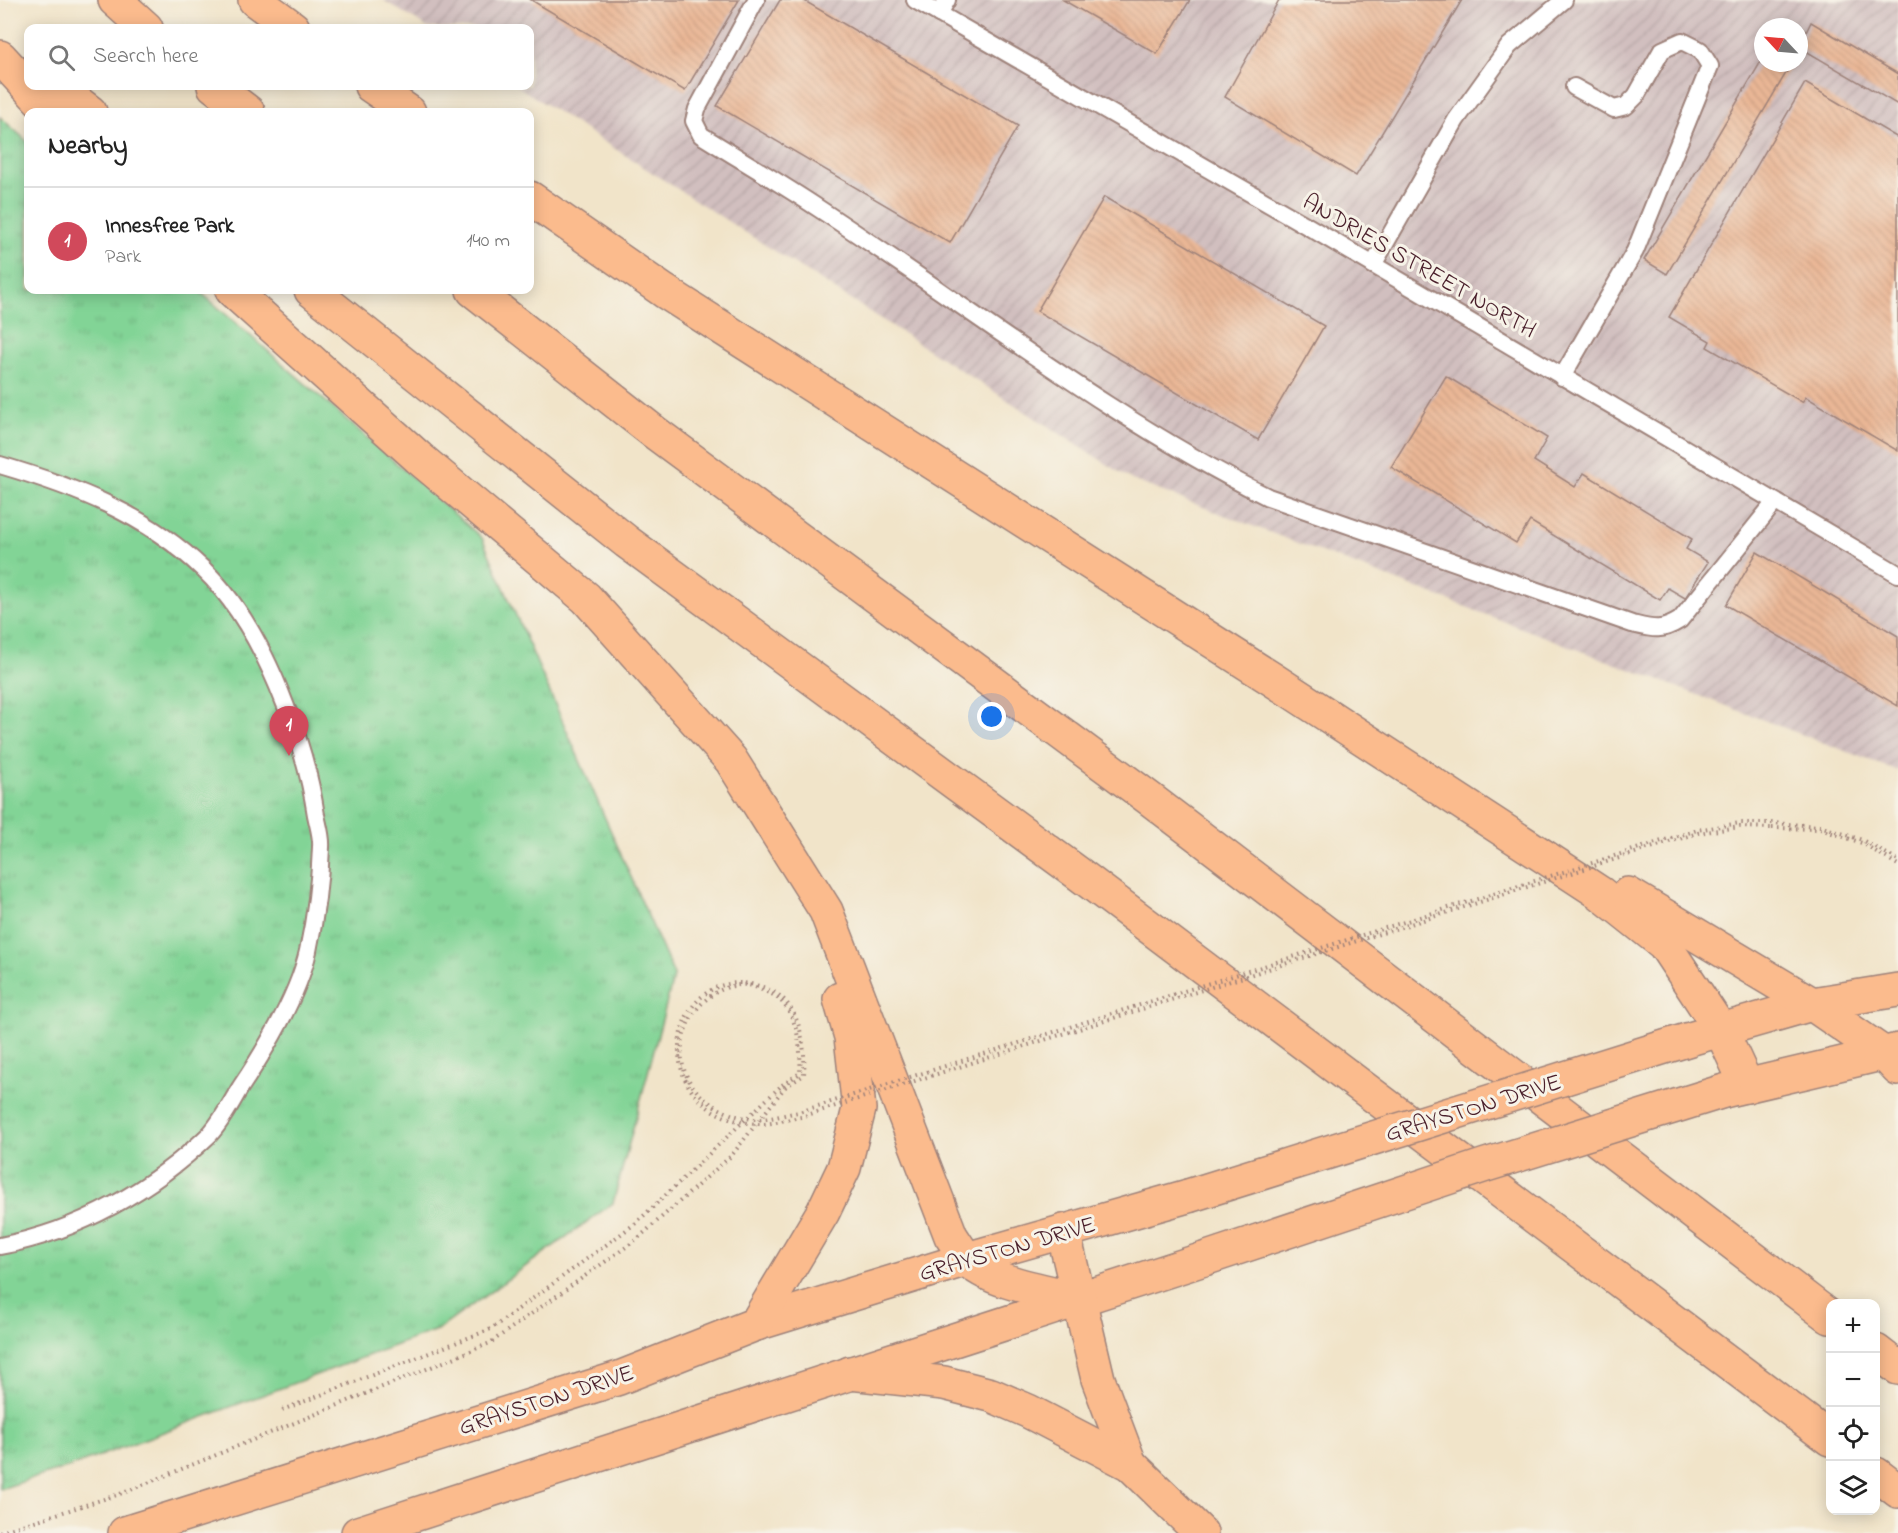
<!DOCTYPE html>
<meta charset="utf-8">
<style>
:root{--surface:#fff;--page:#f6f6f6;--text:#222;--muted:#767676;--line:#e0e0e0;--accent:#d1495b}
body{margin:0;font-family:"Indie Flower",sans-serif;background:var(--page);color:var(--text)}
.controls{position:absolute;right:18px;bottom:18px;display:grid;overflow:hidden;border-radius:12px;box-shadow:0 3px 15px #0003}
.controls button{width:54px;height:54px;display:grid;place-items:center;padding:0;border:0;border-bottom:2px solid var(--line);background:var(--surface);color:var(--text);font:30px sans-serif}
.compass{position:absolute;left:1754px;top:18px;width:54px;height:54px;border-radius:50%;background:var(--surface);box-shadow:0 3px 15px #0003;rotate:296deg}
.you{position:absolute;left:992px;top:717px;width:21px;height:21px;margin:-15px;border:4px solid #fff;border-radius:50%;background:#1a73e8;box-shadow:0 0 0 9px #1a73e833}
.badge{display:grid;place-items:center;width:39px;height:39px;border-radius:50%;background:var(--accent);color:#fff;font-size:20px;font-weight:700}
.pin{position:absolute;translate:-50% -50px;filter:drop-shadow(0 2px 3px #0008)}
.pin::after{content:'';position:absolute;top:32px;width:21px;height:18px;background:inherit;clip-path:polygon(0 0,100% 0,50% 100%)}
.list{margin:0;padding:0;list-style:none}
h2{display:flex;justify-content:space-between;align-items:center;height:78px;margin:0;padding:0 24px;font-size:26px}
h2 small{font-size:20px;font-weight:400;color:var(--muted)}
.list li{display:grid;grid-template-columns:39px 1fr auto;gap:18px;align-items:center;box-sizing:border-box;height:108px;padding:0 24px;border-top:2px solid var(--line)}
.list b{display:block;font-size:22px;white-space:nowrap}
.list p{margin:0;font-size:20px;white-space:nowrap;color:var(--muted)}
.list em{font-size:20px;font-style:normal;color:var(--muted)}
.icon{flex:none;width:33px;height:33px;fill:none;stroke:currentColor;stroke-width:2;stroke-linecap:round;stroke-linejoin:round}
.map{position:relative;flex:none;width:1898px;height:1533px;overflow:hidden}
.search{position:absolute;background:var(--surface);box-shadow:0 3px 15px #0003;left:24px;top:24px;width:510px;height:66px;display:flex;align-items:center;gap:15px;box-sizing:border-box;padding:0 21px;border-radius:12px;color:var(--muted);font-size:22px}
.panel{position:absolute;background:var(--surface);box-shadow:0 3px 15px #0003;left:24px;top:108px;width:510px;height:186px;border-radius:12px}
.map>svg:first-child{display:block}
</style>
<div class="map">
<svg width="1898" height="1533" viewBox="0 0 1898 1533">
<defs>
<pattern id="industrial-furrows" width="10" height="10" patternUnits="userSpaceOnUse" patternTransform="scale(1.5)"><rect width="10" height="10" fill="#d1bfbf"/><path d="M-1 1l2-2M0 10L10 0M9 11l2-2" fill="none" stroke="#b5a4a4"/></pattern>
<pattern id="park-tufts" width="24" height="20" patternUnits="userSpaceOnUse" patternTransform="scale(1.5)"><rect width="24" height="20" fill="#82d496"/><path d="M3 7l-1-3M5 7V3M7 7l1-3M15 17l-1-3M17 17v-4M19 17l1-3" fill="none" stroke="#72b681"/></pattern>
<pattern id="building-back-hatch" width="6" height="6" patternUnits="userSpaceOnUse" patternTransform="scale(1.5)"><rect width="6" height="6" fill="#eab796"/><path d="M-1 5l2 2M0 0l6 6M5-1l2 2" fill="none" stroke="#ca9d81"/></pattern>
</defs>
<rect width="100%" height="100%" fill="#f7f3e8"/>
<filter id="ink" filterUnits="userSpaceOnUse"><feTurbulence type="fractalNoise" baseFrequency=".0167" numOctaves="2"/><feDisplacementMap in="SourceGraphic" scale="12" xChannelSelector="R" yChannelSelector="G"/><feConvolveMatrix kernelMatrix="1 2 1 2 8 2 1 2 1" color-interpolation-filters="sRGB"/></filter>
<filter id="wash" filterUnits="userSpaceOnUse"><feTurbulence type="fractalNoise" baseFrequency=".008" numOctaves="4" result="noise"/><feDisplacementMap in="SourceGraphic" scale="24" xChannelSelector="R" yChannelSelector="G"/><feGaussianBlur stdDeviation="1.35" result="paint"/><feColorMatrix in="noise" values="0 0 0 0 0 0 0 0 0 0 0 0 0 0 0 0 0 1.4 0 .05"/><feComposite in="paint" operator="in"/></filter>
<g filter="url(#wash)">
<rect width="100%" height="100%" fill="#f1e4c9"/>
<path fill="url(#industrial-furrows)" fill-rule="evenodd" d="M 383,0 L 1898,0 L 1898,771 L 1132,480 L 517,86 L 530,86 L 530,28 L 428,28 ZM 1763,27 L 1799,27 L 1799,63 L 1763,63 Z"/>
<polygon fill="url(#park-tufts)" stroke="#667a60" stroke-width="1.5" points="0,117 28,142 28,290 198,290 482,538 674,975 613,1203 439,1329 75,1465 0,1489"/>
<g id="blocks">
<g fill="url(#building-back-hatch)">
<polygon points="531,0 739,0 685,91"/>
<polygon points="780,0 803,0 1018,126 950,243 717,106"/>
<polygon points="1063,0 1190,0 1157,54"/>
<polygon points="1279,0 1462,0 1356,176 1225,97"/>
<polygon points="1811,22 1898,74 1898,105 1799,47"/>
<polygon points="1763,58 1763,63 1792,63 1667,274 1644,260"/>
<polygon points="1805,83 1898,138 1898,451 1806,397 1802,402 1707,347 1710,341 1669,317"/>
<polygon points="1104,197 1324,326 1258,440 1037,311"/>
<polygon points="1446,376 1547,438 1534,461 1575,487 1584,473 1692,539 1686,549 1708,562 1685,598 1668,588 1660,600 1530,521 1516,543 1391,467"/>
<polygon points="1757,552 1898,636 1898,706 1726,605"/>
</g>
</g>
</g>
<g filter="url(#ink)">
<use href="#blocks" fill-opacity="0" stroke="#9e827a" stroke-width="1.5"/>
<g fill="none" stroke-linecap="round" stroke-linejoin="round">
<defs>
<g id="lane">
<path d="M 756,0 L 697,109 L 694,121 L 701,135 C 741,160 782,184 821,210 C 969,307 1109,418 1268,497 L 1632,624 C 1653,629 1661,632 1680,620 L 1775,502"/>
<polyline points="915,0 1309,227 1898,574"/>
<polyline points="939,14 947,0"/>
<polyline points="1373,265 1456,120 1509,46 1564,0"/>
<polyline points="1562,377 1635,251 1710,66 1700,50 1682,41 1662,50 1636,96 1626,106 1614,109 1574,87"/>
<path d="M 0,465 C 75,487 146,514 203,569 C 240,604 267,657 285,704 C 300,741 310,776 316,815 C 318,825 322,837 321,847 C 320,880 315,918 308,951 C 298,996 266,1049 240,1088 C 231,1103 222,1121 210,1134 C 152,1190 79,1231 0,1246"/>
</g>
<g id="primary">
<polyline points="1693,1038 1812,1004 1898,990"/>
<polyline points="1724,1091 1898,1050"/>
<polyline points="125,1533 619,1378 756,1324 967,1259 1188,1196"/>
<polyline points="358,1533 1204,1259"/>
</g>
<g id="highway">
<polyline points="115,0 146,28"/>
<polyline points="255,0 293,28"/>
<polyline points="0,57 51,112"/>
<polyline points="56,86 90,112"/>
<polyline points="214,86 248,112"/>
<polyline points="371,86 409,112"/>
<polyline points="530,198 664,291 1272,679 1600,893 1664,944 1721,1030 1747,1086"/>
<path d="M 232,290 L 419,458 L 586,598 L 731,760 L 826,911 L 951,1236 C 956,1243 961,1252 967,1259 C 989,1283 1048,1291 1080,1299"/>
<polyline points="311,290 627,542 1079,874 1830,1439"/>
<polyline points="473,290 654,432 1150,799 1830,1317"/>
<polyline points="1628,894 1812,1004 1883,1053 1898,1069"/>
<polyline points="1063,1231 1098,1379 1130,1464"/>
<polyline points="756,1324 823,1212 844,1168 859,1109 851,1037 840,999"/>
<polyline points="1876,1351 1898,1368"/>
<polyline points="850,1373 944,1383 991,1395 1028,1411 1130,1464 1201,1533"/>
<polyline points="1876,1474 1898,1491"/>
</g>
</defs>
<use href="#lane" stroke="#9e827a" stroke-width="20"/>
<use href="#primary" stroke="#9e827a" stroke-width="36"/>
<use href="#highway" stroke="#9e827a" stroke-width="36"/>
<g stroke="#9e827a" stroke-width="4" stroke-dasharray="1.5 4.5" stroke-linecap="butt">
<polyline points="1771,823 1820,826 1862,840 1898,860"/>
<polyline points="1772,828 1820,829 1862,843 1898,865"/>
<polyline points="282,1410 491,1329 636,1223 782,1085"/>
<polyline points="0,1532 123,1493 490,1343 636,1240 732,1155 785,1087"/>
</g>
<use href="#lane" stroke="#fff" stroke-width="16"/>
<use href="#primary" stroke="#fbbb8d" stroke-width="33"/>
<use href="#highway" stroke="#fbbb8d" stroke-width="33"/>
<defs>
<g id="primary-bridge">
<polyline points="1188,1196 1690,1039"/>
<polyline points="1204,1259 1486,1165 1724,1091"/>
</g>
</defs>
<use href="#primary-bridge" stroke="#9e827a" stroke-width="36" stroke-linecap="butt"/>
<g stroke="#9e827a" stroke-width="4" stroke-dasharray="1.5 4.5" stroke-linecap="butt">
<path d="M 782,1085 L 800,1073 C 802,1048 797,1005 769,993 C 763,991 755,986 748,985 C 709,982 677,1022 682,1060 C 686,1094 726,1120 759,1119 C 772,1119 786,1114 799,1112 L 1697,830 L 1740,823 L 1771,823"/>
<path d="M 785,1087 L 804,1075 C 806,1045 800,1002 768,989 C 670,950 635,1113 756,1124 C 770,1125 787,1119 801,1117 L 1698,833 L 1740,827 L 1772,828"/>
</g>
<use href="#primary-bridge" stroke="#fbbb8d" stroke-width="33"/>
</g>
</g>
<g text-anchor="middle" stroke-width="6" stroke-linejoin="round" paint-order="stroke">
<g font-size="24" fill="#4a1f2b" stroke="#f7f3e8">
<text transform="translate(1420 265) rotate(30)" y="8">ANDRIES STREET NORTH</text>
<text transform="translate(1473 1107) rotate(-17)" y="8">GRAYSTON DRIVE</text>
<text transform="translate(1007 1248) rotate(-16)" y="8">GRAYSTON DRIVE</text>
<text transform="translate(546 1399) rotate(-18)" y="8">GRAYSTON DRIVE</text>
</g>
</g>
</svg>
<div class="controls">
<button>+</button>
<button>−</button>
<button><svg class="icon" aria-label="locate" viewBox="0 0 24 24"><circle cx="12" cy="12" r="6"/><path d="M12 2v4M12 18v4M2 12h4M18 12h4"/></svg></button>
<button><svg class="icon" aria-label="layers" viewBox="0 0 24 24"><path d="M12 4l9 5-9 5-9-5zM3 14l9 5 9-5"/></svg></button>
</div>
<svg class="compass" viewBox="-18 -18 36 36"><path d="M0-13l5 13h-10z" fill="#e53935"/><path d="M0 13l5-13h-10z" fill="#767676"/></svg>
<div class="you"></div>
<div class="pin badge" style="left:289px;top:756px">1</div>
<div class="search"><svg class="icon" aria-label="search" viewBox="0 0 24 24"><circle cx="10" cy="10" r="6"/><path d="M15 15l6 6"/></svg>Search here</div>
<section class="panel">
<h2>Nearby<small></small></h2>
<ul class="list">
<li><span class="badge">1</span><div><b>Innesfree Park</b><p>Park</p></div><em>140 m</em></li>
</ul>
</section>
</div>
